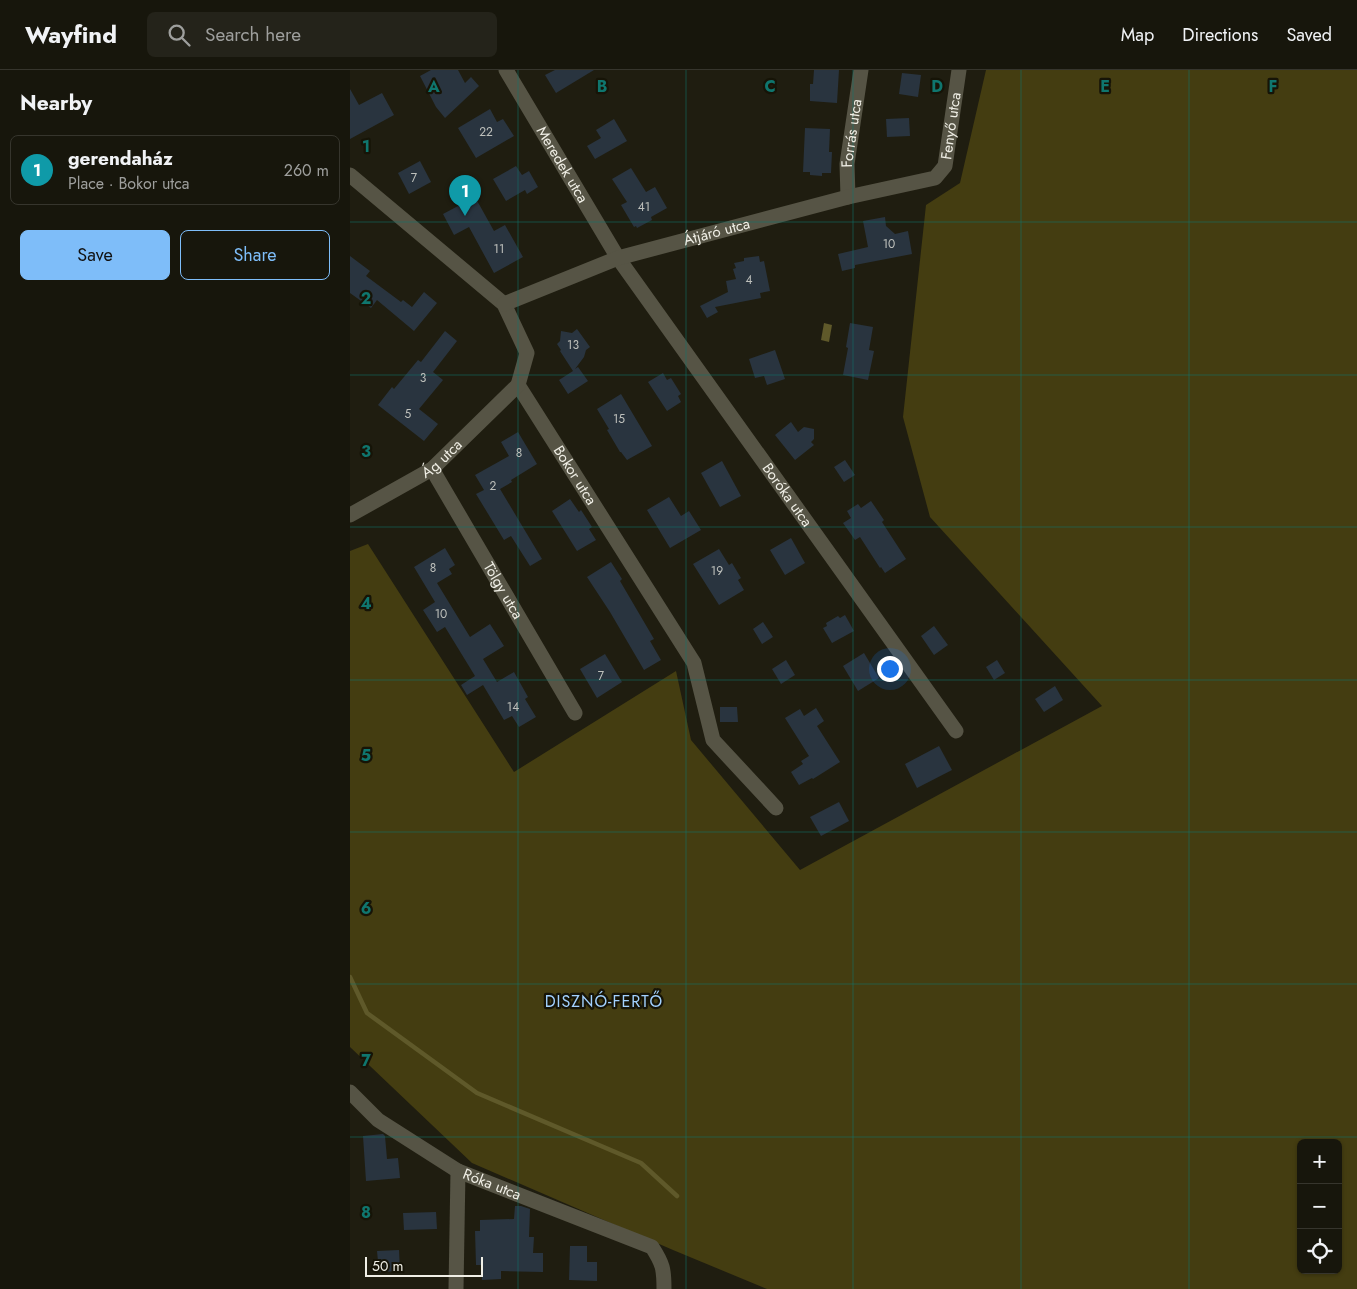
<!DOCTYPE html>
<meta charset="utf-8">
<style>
:root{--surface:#17160c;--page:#24231a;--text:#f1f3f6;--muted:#9e9f9d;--line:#36352d;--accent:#7ebdf9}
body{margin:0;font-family:Jost,sans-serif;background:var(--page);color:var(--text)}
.controls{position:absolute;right:15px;bottom:15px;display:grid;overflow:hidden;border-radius:8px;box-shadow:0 1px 4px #0004}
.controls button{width:45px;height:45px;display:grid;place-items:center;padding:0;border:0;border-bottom:1px solid var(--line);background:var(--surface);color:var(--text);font:25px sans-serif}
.scale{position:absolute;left:15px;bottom:12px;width:118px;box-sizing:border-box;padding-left:5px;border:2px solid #f0efe6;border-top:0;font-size:14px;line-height:18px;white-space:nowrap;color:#f0efe6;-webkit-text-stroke:4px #161407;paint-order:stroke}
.you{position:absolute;left:539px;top:598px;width:18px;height:18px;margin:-12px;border:4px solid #fff;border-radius:50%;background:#1a73e8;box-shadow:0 0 0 8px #1a73e833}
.badge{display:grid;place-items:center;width:32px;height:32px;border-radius:50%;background:var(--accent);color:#fff;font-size:16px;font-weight:700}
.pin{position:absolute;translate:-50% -41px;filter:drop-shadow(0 1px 2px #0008)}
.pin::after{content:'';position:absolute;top:26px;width:18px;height:15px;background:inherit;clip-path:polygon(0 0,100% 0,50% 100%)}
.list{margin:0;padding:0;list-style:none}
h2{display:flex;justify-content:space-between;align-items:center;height:65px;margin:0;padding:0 20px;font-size:21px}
h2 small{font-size:16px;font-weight:400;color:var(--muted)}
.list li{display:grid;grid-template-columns:32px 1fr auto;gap:15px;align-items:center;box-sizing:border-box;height:70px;margin:0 10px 10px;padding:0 10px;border:1px solid var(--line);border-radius:8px}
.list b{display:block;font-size:19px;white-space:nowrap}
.list p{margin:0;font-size:16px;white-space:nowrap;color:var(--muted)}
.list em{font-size:16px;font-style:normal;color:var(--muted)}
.actions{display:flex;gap:10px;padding:15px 20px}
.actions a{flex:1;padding:11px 0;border:1px solid var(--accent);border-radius:8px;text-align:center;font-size:18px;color:var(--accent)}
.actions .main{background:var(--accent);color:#111}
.icon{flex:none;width:28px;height:28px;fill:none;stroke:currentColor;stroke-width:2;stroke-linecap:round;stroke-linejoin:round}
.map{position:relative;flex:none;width:1007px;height:1219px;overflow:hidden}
header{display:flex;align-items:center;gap:30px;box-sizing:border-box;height:70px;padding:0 25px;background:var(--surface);border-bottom:1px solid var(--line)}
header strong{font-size:24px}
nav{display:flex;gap:28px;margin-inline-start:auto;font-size:18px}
.search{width:350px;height:45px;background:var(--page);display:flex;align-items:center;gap:12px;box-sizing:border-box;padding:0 18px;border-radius:8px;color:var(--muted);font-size:19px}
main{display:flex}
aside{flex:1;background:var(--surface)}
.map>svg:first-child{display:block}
</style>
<header>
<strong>Wayfind</strong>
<div class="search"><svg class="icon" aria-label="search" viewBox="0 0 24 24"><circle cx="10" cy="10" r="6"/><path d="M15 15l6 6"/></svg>Search here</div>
<nav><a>Map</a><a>Directions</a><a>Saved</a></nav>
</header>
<main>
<aside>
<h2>Nearby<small></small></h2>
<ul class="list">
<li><span class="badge" style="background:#0f9aa8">1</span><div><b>gerendaház</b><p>Place · Bokor utca</p></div><em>260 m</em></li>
</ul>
<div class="actions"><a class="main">Save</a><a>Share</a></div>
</aside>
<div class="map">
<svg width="1007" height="1219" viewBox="0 0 1007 1219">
<rect width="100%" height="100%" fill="#1f1d10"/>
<path fill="#443d11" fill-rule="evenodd" d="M 636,0 L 1007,0 L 1007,1219 L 417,1219 L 323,1180 L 122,1093 L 0,977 L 0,481 L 18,474 L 164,702 L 326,601 L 341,670 L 450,800 L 752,636 L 580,447 L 553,347 L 576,135 L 610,113 ZM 951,1073 L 988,1073 L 988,1200 L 951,1200 Z"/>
<polygon fill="#5f592a" points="474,253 482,255 479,272 471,270"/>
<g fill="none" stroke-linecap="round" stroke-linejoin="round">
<polyline stroke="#5f592a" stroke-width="4.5" points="0,907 17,943 127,1023 291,1093 327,1126"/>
</g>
<g fill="#29343f">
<polygon points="81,0 108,0 115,13 121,7 129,16 95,48 86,37 70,6"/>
<polygon points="205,0 244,0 206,23 195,5"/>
<polygon points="464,0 489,0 487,33 460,31 460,14 463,14"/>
<polygon points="552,3 571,5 568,27 549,24"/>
<polygon points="0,19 9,35 32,23 44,45 0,69"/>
<polygon points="140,39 147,52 153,49 164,66 126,88 108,58"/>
<polygon points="559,48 560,66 537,67 536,49"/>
<polygon points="264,49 277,71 245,89 237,76 251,68 246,60"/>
<polygon points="455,58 480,59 479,82 482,82 481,103 472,103 472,106 460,105 460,102 453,102"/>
<polygon points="70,91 81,112 59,124 48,103"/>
<polygon points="166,96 172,105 179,101 188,117 177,124 175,120 156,131 143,109"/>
<polygon points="281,98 296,122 305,117 317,138 301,147 302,150 287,158 286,156 284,157 271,135 277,132 262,109"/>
<polygon points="125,127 144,161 155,155 173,187 144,203 119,157 104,165 93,144"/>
<polygon points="535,147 536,156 545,164 558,161 562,184 505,195 505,198 492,201 488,184 518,177 513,151"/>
<polygon points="0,186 20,201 16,206 51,232 53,230 62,237 74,222 87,233 64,261 27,230 21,238 0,223"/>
<polygon points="409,186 410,192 414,191 420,221 410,223 411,228 365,237 368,242 357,248 350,236 378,222 376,211 386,209 383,199 386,198 384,193 394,191 394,188"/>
<polygon points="500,253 523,257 519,280 524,281 518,310 493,305 498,278 496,277"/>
<polygon points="227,259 240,277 236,280 234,287 225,299 228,297 238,311 218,324 209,310 223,301 210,281 211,280 207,274 210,271 211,261 222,263"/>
<polygon points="95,261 107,271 83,302 93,310 69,339 88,354 74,371 28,335 42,317 44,319 68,290 71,292"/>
<polygon points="425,280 435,309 417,315 414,306 405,308 399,289"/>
<polygon points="313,303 317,310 321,308 331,324 328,326 331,332 317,341 298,312"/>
<polygon points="271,324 302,376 277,390 271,382 270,382 257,360 259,359 247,339"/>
<polygon points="441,352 448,362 454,357 464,359 464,369 461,372 464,375 445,390 425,365"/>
<polygon points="168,362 187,394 161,410 162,412 150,419 192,489 180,496 161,466 154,470 126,424 134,420 125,405 159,386 151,372"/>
<polygon points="495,390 505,405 494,412 484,397"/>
<polygon points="372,391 391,426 370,437 351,403"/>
<polygon points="319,427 331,446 339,441 351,460 320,478 297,440"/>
<polygon points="220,429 229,442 231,440 242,457 239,459 246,470 227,481 202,441"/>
<polygon points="521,431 534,450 532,452 556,489 535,503 531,497 530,498 510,467 505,470 493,453 501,448 497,441 508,434 511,438"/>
<polygon points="441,468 455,493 435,505 420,480"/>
<polygon points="95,478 105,495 99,499 102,504 87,513 120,567 140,554 154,576 133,589 147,612 164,602 178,627 175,629 186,647 169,657 162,646 154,650 133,615 117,625 111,615 125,606 95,557 87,562 73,540 85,532 64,497"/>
<polygon points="369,479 379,495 382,493 391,508 388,510 394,520 369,535 343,494"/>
<polygon points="261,492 272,509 270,511 304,569 300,571 311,590 294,600 260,542 237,507"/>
<polygon points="495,545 504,561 482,573 473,558 477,556 476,553 488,546 490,548"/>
<polygon points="413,552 423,567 412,574 403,559"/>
<polygon points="584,556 598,575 584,585 571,566"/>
<polygon points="514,583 529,608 508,621 493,596"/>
<polygon points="255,584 272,612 247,628 230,599"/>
<polygon points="436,590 445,605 431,614 422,599"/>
<polygon points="647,590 655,603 644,610 636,597"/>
<polygon points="705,616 713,630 694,642 685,629"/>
<polygon points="370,637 387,637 388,652 370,652"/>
<polygon points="466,638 474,651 467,656 490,692 463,709 462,708 449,715 441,702 453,694 451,691 459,686 435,648 450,639 454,646"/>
<polygon points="589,676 602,700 567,718 555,694"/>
<polygon points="489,732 499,751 471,766 460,747"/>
<polygon points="33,1064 35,1066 37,1089 48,1088 50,1108 16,1111 13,1066"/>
<polygon points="165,1136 171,1136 180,1139 179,1167 184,1167 183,1183 193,1183 193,1202 151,1201 151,1209 132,1210 132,1195 126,1195 125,1161 130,1161 130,1150 164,1149"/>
<polygon points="86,1142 87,1159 54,1160 53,1143"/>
<polygon points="220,1176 237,1176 237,1192 247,1192 247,1211 219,1210"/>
<polygon points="49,1180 50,1201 29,1202 27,1181"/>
</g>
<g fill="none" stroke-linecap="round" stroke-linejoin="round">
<g stroke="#565445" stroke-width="15">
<path id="s1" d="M 156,0 L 268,188 L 606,661"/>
<path id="s2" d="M 0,105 L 154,234 L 177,283 L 168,315 L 344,593 L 363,670 L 426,738"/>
<path id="s3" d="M 498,127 L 497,94 L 511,0"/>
<path id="s4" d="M 154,234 L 268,188 L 498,127 L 585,108 L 595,96 L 609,0"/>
<path id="s5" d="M 82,399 L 225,643"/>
<path id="s6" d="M 0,445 L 82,399 L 168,315"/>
<path id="s7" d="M 0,1022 L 28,1050 L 108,1101 L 302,1177 C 313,1194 314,1199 314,1219"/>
<polyline points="106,1219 108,1101"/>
</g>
</g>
<path fill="none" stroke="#0f766e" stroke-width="1" stroke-opacity="0.55" d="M 168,0 L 168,1219M 336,0 L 336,1219M 503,0 L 503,1219M 671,0 L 671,1219M 839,0 L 839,1219M 0,152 L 1007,152M 0,305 L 1007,305M 0,457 L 1007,457M 0,610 L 1007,610M 0,762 L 1007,762M 0,914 L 1007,914M 0,1067 L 1007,1067"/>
<g text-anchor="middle" stroke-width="4.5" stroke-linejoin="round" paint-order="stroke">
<g font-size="12" fill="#bec0bc">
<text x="136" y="66">22</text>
<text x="64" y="112">7</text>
<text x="294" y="141">41</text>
<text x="539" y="178">10</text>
<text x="149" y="183">11</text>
<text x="399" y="214">4</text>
<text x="223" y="279">13</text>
<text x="73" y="312">3</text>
<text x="58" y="348">5</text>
<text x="269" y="353">15</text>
<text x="169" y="387">8</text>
<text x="143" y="420">2</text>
<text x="83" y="502">8</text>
<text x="367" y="505">19</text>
<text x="91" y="548">10</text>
<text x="251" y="610">7</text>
<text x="163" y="641">14</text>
</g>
<g font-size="15" fill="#f0efe6" stroke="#161407">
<text dy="5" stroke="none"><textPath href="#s4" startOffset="506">Fenyő utca</textPath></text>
<text dy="5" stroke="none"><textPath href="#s3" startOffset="64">Forrás utca</textPath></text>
<text dy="5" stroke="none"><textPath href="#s1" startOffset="110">Meredek utca</textPath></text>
<text dy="5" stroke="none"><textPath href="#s4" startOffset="225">Átjáró utca</textPath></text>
<text dy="5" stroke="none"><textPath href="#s6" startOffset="108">Ág utca</textPath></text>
<text dy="5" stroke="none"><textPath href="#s2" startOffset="395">Bokor utca</textPath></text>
<text dy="5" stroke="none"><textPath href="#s1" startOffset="510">Boróka utca</textPath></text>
<text dy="5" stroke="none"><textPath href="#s5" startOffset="141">Tölgy utca</textPath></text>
<text dy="5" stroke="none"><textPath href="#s7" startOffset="171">Róka utca</textPath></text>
</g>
<g font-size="16" letter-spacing="1" fill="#a3d2ff" stroke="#161407">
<text x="254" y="937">DISZNÓ-FERTŐ</text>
</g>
</g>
<g font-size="16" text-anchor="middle" font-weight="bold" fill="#0f766e" stroke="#161407" stroke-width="4.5" stroke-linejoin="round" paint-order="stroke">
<text x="84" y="22">A</text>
<text x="252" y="22">B</text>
<text x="420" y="22">C</text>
<text x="587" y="22">D</text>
<text x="755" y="22">E</text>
<text x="923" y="22">F</text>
<text x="16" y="82">1</text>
<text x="16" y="234">2</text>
<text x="16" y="387">3</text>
<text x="16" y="539">4</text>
<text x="16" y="691">5</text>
<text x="16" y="844">6</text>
<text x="16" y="996">7</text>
<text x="16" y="1148">8</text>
</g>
</svg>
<div class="controls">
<button>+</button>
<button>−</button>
<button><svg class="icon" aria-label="locate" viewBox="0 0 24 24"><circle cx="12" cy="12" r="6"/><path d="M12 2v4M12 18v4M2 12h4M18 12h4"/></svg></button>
</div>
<div class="scale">50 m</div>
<div class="you"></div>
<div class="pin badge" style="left:115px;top:146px;background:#0f9aa8">1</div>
</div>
</main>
